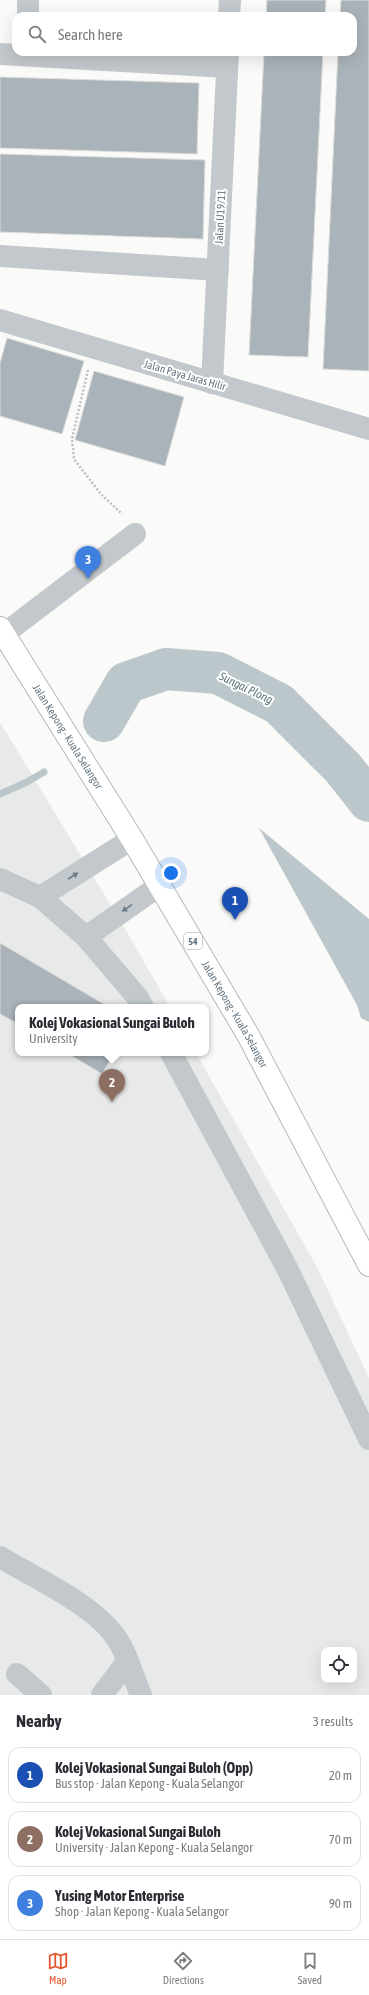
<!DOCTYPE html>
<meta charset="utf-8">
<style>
:root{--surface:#fff;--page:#f2f2f3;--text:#2b2b33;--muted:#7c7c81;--line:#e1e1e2;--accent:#e4572e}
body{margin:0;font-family:"Asap Condensed",sans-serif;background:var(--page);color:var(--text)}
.controls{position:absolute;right:12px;bottom:12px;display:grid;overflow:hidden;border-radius:8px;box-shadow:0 4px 16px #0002}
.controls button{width:36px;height:36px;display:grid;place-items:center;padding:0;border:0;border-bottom:1px solid var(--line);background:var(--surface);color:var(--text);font:20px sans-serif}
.you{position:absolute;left:171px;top:873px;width:14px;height:14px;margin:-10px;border:3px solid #fff;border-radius:50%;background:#1a73e8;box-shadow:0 0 0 6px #1a73e833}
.badge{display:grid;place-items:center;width:26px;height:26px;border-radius:50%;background:var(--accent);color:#fff;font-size:13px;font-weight:700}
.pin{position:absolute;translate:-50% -33px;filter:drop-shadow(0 1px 2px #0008)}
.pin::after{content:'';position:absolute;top:21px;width:14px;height:12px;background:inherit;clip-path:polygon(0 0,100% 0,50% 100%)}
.popup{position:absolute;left:15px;top:1004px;width:194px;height:52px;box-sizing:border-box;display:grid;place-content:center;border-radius:8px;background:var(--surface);filter:drop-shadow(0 1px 3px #0005);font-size:13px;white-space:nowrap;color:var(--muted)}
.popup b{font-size:15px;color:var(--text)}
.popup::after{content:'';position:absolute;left:50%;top:100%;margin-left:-8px;border:8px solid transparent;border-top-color:var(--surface)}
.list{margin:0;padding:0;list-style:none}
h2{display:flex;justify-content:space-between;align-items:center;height:52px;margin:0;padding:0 16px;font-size:17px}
h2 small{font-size:13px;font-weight:400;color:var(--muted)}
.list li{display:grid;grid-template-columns:26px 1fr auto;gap:12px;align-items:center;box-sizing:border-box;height:56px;margin:0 8px 8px;padding:0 8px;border:1px solid var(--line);border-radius:12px}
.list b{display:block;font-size:15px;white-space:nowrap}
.list p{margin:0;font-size:13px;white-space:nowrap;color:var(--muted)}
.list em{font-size:13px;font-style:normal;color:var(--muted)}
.icon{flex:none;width:22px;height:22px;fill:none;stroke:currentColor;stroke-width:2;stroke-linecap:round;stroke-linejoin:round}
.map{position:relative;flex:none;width:369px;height:1695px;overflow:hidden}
.search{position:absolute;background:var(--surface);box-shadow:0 4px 16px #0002;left:12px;right:12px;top:12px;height:44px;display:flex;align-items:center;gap:10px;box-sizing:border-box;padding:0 14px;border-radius:12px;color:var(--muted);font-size:15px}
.sheet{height:244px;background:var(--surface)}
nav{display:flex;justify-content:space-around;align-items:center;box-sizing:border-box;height:56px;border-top:1px solid var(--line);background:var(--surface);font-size:11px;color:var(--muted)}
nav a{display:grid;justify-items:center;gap:2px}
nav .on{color:var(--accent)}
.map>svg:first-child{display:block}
</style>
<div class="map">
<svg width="369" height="1695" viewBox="0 0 369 1695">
<rect width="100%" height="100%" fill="#fafaf8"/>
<path fill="#e8e9e9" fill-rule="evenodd" d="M 0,722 L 128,934 L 170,1007 L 18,1007 L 18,1053 L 196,1053 L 318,1269 L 369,1378 L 369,1695 L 0,1695 ZM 324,1650 L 354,1650 L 354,1680 L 324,1680 Z"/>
<polygon fill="#bbc7cb" points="259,828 369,919 369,1022 361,1018 357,1005"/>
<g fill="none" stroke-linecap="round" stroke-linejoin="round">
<polyline stroke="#bbc7cb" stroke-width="7" points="0,794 27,782 44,772"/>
<polyline stroke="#bbc7cb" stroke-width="42" points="104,721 126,683 166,669 218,673 279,704 343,768 369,801"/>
</g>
<g fill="#aab3b9" stroke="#dcdcda">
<polygon points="267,0 326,0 325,16 266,16"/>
<polygon points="341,0 369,0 369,371 323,369 338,52 353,52 353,16 340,16"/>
<polygon points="264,52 323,52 308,357 249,355"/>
<polygon points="0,77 199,83 197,154 0,148"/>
<polygon points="0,154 205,160 203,239 0,232"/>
<polygon points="7,338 84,361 62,434 0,416 0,363"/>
<polygon points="94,371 184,397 165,466 75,440"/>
<polygon points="0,943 109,1007 18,1007 18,1024 0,1014"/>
<polygon points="67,1053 114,1053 102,1074"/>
</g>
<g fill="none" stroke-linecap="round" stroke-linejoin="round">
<defs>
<g id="highway">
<path id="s1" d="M 0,628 L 132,839 L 248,1035 L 369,1265"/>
</g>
</defs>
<use href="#highway" stroke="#b4b9bd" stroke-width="24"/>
<polyline stroke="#bbbfc2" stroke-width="2.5" stroke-dasharray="2 2" stroke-linecap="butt" points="88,370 72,439 74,459 100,493 122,514"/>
<g stroke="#c3c8cc" stroke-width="22">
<polyline points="28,16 28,0"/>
<polyline points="229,16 230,0"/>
<polyline points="0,54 227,67"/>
<polyline points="0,256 218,270"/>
<polyline points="0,320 369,429"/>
<polyline points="212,383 228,52"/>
<polyline points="4,634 135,534"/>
<polyline points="0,879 40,897 86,937 138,998 143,1007"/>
<polyline points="40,897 132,839"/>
<polyline points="86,937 159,886"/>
<polyline points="171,1053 288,1270 369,1439"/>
<path d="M 0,1557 C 35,1578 95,1605 117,1639 C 128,1655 133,1677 141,1695"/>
<polyline points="17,1674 41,1695"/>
<polyline points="102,1695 127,1662"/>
</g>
<use href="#highway" stroke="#fff" stroke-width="22"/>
</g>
<defs><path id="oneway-solid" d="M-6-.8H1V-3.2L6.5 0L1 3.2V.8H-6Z"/></defs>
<g fill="#6a7a87">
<use href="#oneway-solid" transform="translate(73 876) rotate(-32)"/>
<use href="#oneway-solid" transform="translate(127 908) rotate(145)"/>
</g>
<g text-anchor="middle" stroke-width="4" stroke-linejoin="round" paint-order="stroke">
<rect fill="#fff" stroke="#939fa8" stroke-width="1" x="184" y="933" width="18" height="16" rx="3"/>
<g font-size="10" font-weight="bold" fill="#657683">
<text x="193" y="945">54</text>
</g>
<g font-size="11" fill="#657683" stroke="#fff">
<text transform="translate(220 217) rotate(-87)" y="4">Jalan U19/11</text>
<text transform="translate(185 375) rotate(16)" y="4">Jalan Paya Jaras Hilir</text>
<text dy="4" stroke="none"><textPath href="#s1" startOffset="128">Jalan Kepong - Kuala Selangor</textPath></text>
<text dy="4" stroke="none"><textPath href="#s1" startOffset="452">Jalan Kepong - Kuala Selangor</textPath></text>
</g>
<g font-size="12" font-style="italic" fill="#60757c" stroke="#fff">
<text transform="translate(246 688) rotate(26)" y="4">Sungai Plong</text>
</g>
</g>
</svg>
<div class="controls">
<button><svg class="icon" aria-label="locate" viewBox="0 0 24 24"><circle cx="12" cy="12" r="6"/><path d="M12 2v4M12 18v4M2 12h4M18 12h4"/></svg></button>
</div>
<div class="you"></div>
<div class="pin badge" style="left:235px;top:920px;background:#1a4fb4">1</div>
<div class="pin badge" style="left:112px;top:1102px;background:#8d6e63">2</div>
<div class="popup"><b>Kolej Vokasional Sungai Buloh</b>University</div>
<div class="pin badge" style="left:88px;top:579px;background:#3f7fe0">3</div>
<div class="search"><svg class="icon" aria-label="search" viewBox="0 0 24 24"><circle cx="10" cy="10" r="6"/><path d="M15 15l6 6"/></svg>Search here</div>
</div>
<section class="sheet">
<h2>Nearby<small>3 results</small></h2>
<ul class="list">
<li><span class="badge" style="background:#1a4fb4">1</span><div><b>Kolej Vokasional Sungai Buloh (Opp)</b><p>Bus stop · Jalan Kepong - Kuala Selangor</p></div><em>20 m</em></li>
<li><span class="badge" style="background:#8d6e63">2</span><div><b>Kolej Vokasional Sungai Buloh</b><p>University · Jalan Kepong - Kuala Selangor</p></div><em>70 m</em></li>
<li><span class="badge" style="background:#3f7fe0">3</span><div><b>Yusing Motor Enterprise</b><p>Shop · Jalan Kepong - Kuala Selangor</p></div><em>90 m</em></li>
</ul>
</section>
<nav>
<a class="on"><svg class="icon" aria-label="map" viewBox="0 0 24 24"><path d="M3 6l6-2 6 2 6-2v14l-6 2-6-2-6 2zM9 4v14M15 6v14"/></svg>Map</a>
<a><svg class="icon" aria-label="directions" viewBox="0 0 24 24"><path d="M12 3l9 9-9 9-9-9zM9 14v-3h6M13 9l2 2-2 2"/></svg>Directions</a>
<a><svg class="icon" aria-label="saved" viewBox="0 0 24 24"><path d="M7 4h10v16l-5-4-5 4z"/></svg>Saved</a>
</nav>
